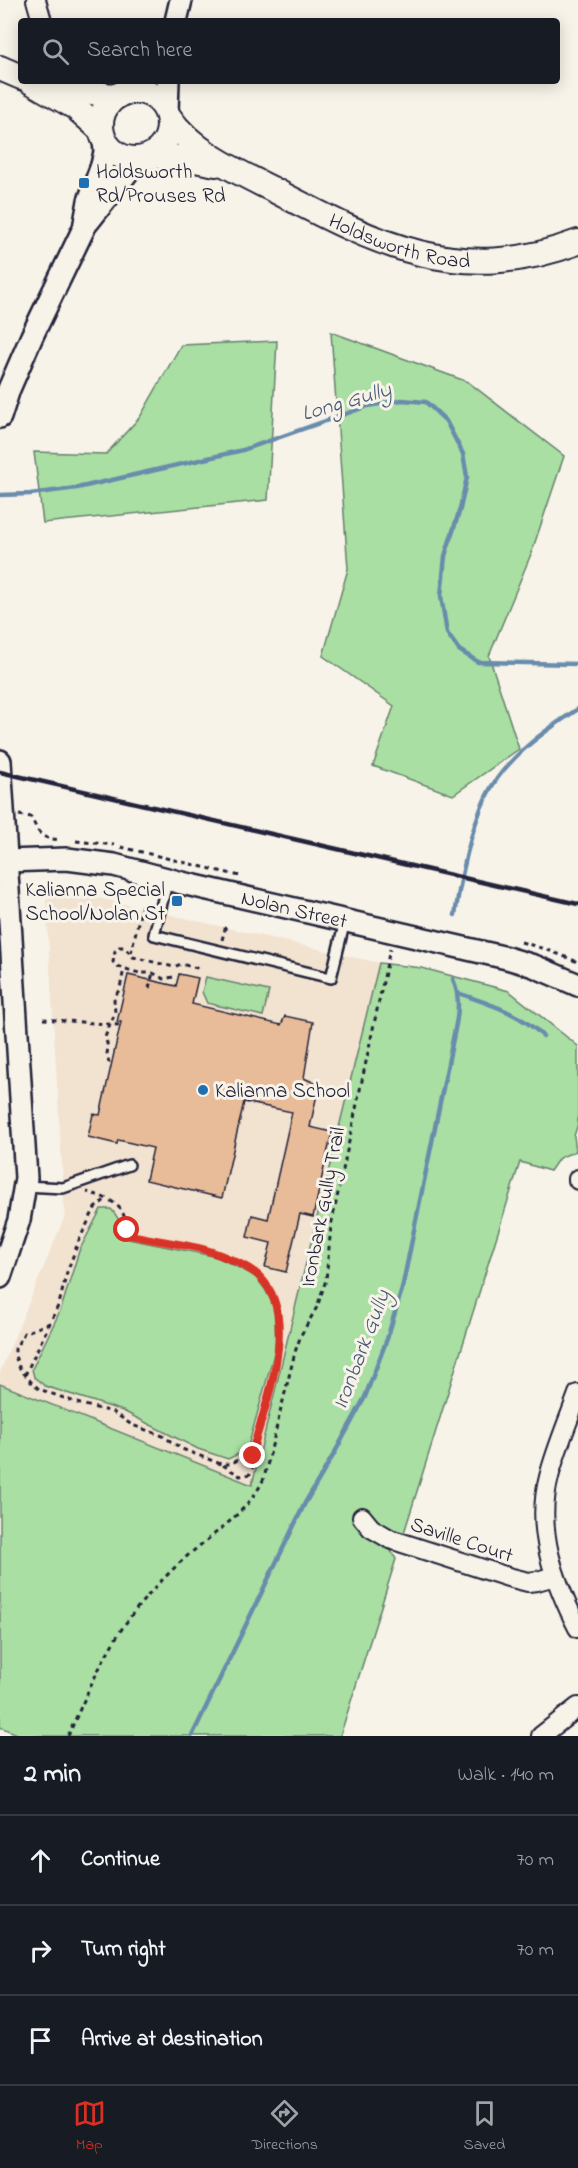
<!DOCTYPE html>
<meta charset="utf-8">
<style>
:root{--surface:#171b24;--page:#242831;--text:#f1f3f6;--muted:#9ea1a6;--line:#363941;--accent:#d93025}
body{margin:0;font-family:"Indie Flower",sans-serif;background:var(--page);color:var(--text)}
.stop{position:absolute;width:18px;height:18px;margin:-14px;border:4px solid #d93025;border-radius:50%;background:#fff}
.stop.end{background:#d93025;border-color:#fff;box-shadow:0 2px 6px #0008}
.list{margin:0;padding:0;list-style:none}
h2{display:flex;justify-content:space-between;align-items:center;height:78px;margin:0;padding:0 24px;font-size:26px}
h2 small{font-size:20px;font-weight:400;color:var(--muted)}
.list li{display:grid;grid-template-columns:39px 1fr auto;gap:18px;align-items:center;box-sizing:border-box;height:90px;padding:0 24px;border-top:2px solid var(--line)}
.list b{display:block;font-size:22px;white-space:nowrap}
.list em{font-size:20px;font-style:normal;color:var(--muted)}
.icon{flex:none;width:33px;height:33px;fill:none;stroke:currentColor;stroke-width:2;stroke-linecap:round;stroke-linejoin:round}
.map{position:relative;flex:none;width:578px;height:1736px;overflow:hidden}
.search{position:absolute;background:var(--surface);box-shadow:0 3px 15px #0003;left:18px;right:18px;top:18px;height:66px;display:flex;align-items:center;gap:15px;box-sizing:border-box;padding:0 21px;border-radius:6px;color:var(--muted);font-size:22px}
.sheet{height:348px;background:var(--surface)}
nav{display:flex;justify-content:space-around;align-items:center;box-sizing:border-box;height:84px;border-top:2px solid var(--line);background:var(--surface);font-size:16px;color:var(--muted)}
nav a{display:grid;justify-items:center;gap:3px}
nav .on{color:var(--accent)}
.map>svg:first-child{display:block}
</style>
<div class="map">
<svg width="578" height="1736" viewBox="0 0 578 1736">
<rect width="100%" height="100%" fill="#f7f3e8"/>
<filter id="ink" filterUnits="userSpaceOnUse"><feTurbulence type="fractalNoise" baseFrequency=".0167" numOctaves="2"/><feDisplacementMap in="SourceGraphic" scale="12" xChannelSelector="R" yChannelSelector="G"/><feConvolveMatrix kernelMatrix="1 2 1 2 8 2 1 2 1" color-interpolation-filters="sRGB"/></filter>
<g filter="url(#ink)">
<polygon fill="#f2e2d0" points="59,889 379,963 253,1485 0,1384 0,1372 65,1216 46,900"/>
<g fill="#a9dfa2" stroke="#66806e" stroke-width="1.5">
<polygon points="331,332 468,382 564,456 531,554 489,656 519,749 453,795 373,766 394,706 323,656 348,569"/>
<polygon points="277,341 268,500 43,523 34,452 106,454 140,417 181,345"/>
<polygon points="379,963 422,968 509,991 578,1046 578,1124 574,1136 576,1151 559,1158 550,1171 520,1162 403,1536 388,1546 396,1559 340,1736 22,1736 0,1727 0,1384 252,1485"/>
<polygon points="206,977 269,991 263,1016 207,1003 202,992"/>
<path d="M 101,1209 L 111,1209 C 120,1218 122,1229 129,1239 L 218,1257 L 255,1276 L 265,1289 L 275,1308 L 276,1347 L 247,1450 L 228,1459 L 198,1449 L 123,1411 L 45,1386 L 34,1377 L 32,1369 L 61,1309 L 79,1251 Z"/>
</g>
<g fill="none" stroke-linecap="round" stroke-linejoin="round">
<g stroke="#698cad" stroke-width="4.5">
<polyline points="0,495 30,494 77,488 243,450 368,406 402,400 426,402 446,421 463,454 467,477 460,509 445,556 441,596 447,633 459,650 478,662 578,664"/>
<path d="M 455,915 C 461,876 472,819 492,786 C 513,753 546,730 578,709"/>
<path d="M 458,993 C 489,1004 519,1012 543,1036"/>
<path d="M 192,1736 L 305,1503 L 334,1454 L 365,1397 L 387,1339 L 402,1289 L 456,1024 C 459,1008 459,995 453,979"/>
</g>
</g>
<polygon fill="#e8bc98" stroke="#22223b" stroke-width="1.5" points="179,974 198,978 192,1004 281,1025 285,1016 313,1022 304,1078 319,1085 310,1127 332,1132 313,1217 300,1214 286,1272 265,1267 271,1243 247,1237 252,1215 268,1219 292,1112 244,1102 222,1198 146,1180 153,1148 118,1140 117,1144 88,1137 93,1114 100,1115 121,1022 117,1022 128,975 176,986"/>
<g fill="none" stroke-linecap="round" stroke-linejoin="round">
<defs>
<g id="service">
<polyline points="168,879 154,935 331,978 345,921"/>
<polyline points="25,1186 63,1188 129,1165"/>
</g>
<g id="minor">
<polyline points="36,0 42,21"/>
<polyline points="578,1179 578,1180"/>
<path d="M 578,1394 C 568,1422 556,1449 549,1477 C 535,1529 554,1581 578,1628"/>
<polyline points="362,1517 371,1528 390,1539 508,1577 528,1582 537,1581 555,1576"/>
<polyline points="541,1736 578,1707"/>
</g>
<g id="tertiary">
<polyline points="176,21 181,0"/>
<polyline points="135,90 144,81"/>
<polyline points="167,112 168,81"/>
<polyline points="88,222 138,159"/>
<polyline points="0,417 9,389 32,336 84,228 89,201 102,165 105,152 104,139"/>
<polyline points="0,761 26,1178 19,1220 0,1277"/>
<path id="s1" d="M 6,861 L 67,859 L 114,865 L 182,883 L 507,958 L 534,966 L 578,985"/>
</g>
<g id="secondary">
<polyline points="0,68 21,77"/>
<polyline points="30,81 75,107 101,130"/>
<polyline points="56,81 82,90 116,97"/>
<circle cx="135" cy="125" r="34"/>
<path id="s2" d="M 169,117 C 192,151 236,171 272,189 C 377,244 458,287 578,242"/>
<polyline points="150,156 184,158 216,164"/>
</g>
</defs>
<use href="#service" stroke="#22223b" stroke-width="14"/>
<use href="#minor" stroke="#22223b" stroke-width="22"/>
<use href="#tertiary" stroke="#22223b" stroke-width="26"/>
<use href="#secondary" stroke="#22223b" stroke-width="28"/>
<g stroke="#22223b" stroke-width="3" stroke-dasharray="4.5 4.5" stroke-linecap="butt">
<path d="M 19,815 L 31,817 C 40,835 39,838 61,840"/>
<polyline points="76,841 114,845"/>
<polyline points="121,847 240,876"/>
<polyline points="222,940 226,925"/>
<polyline points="521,942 548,950 578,962"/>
<polyline points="131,953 142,905"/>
<polyline points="173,977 164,979 153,973 139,973 119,967 113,962 115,951 119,947 124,947 133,957 174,967 181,964 201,969"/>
<polyline points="149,988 153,973"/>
<polyline points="43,1019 119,1025"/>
<polyline points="109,1063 107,1054 108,1047 105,1037 115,1013 114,999 120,988 124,969"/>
<path d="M 50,1323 L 24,1333 L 15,1349 L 15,1356 L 19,1367 L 31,1382 L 39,1389 L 80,1404 L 113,1412 L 132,1425 L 163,1436 L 182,1449 L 221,1464 L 230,1464 L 247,1455 L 253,1446 L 277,1362 L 279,1336 L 278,1310 L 270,1292 L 260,1277 L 245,1267 L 219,1256 L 198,1248 L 130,1235 C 125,1229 126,1223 124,1216 C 119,1201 101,1196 87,1192"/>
<polyline points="25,1375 59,1304 67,1272 79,1240 95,1208 106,1199"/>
<polyline points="223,1465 240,1476 250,1474 253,1467 253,1449"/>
<path d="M 68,1736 C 89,1689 109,1640 143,1601 C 158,1584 175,1566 192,1552 C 218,1530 250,1510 264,1478 L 295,1352 L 301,1335 L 317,1307 L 326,1280 L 331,1226 L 390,949"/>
</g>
<use href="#service" stroke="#f7f3e8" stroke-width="9"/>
<use href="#minor" stroke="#f7f3e8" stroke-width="18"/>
<use href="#tertiary" stroke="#f7f3e8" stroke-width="21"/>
<use href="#secondary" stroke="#f7f3e8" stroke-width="24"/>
<polyline stroke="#22223b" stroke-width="4.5" points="0,772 578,904"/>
</g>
</g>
<g fill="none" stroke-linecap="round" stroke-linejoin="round" filter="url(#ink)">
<path stroke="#d93025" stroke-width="8" d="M 127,1230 L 130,1235 C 153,1240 176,1243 198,1248 C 215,1252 248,1265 260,1277 C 300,1317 266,1402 253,1449 L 253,1456"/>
</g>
<g fill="#1f6fb2" stroke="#f7f3e8" stroke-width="2">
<rect x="78" y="177" width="12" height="12" rx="3"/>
<rect x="171" y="895" width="12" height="12" rx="3"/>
<circle cx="203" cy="1090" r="6"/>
</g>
<g text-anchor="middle" stroke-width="6" stroke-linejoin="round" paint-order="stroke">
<g font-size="21" fill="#22223b" stroke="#f7f3e8" text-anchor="start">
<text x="96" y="178">Holdsworth<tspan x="96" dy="24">Rd/Prouses Rd</tspan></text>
<text x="165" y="896" text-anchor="end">Kalianna Special<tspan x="165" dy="24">School/Nolan St</tspan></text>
<text x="215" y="1097">Kalianna School</text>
</g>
<g font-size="21" fill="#22223b" stroke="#f7f3e8">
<text dy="7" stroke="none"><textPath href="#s2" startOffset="266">Holdsworth Road</textPath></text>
<text dy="7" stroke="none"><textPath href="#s1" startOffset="294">Nolan Street</textPath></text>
<text transform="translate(322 1207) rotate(-79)" y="7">Ironbark Gully Trail</text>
<text transform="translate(462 1539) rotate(18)" y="7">Saville Court</text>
</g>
<g font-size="22" font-style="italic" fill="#465774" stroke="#f7f3e8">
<text transform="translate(346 400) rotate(-16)" y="8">Long Gully</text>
<text transform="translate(360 1349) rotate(-69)" y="8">Ironbark Gully</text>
</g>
</g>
</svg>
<div class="stop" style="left:127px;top:1230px"></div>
<div class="stop end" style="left:253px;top:1456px"></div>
<div class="search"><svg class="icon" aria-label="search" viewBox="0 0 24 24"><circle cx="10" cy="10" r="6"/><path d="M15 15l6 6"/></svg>Search here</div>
</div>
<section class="sheet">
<h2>2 min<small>Walk · 140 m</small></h2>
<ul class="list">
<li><svg class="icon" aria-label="ahead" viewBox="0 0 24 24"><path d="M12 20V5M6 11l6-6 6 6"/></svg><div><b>Continue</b></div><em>70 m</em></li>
<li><svg class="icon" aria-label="right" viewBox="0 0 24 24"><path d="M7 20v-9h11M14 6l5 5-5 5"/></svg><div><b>Turn right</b></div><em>70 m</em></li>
<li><svg class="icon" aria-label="arrive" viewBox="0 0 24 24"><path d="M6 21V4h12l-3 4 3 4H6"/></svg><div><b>Arrive at destination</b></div></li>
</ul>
</section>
<nav>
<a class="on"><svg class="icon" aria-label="map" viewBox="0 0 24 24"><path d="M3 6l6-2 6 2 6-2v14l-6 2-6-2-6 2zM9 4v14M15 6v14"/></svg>Map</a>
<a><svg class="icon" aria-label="directions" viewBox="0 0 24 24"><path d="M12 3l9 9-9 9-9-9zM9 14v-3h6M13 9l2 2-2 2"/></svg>Directions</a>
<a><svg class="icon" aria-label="saved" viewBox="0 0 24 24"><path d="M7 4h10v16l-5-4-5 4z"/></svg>Saved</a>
</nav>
